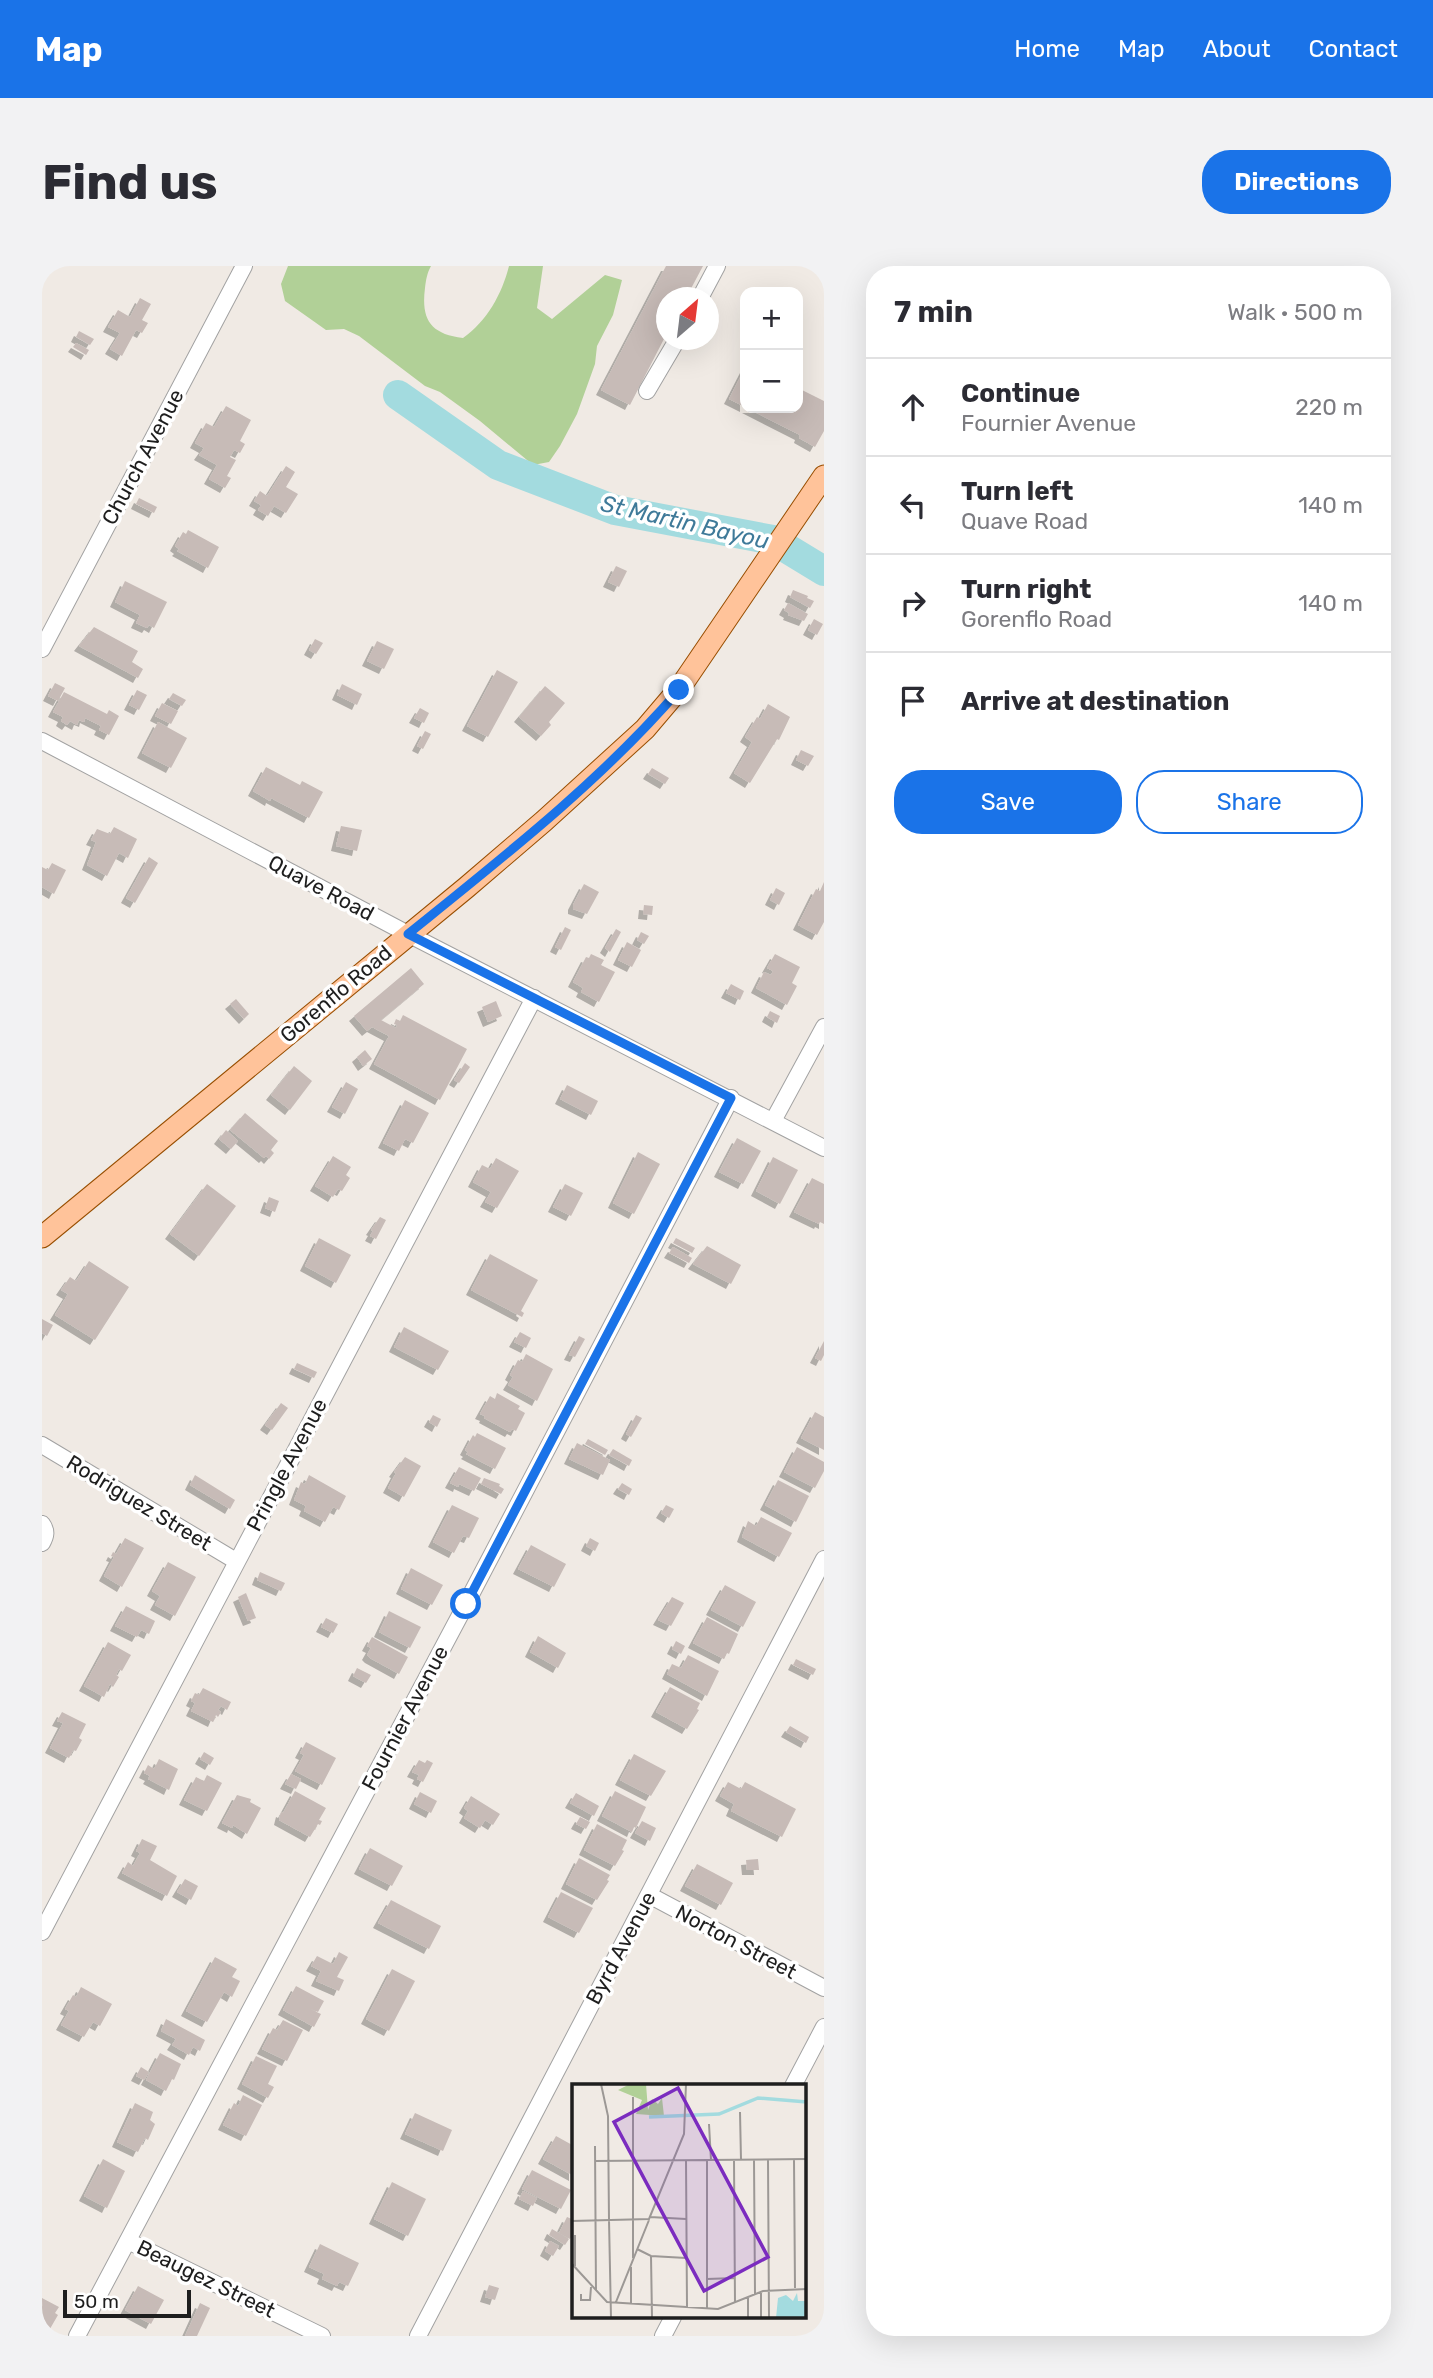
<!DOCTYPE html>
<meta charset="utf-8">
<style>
:root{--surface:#fff;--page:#f2f2f3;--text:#2b2b33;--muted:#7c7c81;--line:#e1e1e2;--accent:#1a73e8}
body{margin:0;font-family:Rubik,sans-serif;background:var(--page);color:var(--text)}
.controls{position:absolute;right:21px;top:21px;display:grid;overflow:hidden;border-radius:14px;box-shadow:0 7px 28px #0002}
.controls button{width:63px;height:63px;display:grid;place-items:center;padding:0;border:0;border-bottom:2px solid var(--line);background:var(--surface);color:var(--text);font:35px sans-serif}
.compass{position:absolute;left:614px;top:21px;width:63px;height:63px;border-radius:50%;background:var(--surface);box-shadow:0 7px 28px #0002;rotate:28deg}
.scale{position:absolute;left:21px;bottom:18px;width:128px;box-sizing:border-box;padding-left:7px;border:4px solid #1e1e1e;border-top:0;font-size:19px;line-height:24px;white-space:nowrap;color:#1e1e1e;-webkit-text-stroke:5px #fff;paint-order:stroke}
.stop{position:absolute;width:21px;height:21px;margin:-16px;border:5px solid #1a73e8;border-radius:50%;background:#fff}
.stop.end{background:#1a73e8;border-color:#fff;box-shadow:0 2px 7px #0008}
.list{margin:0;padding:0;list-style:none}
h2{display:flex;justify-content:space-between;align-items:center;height:91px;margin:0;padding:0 28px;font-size:30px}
h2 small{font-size:23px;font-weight:400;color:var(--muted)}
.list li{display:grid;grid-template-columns:46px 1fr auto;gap:21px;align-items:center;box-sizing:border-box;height:98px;padding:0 28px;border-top:2px solid var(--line)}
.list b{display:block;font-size:26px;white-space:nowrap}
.list p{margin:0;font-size:23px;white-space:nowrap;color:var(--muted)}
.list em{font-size:23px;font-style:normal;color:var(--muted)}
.actions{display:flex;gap:14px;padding:21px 28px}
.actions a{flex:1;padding:16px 0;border:2px solid var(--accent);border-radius:28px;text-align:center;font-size:24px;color:var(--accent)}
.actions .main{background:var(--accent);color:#fff}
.icon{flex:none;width:38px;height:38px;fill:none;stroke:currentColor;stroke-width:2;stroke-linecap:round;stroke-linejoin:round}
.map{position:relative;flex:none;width:782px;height:2070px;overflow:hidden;border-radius:28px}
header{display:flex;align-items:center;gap:42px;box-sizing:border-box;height:98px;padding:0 35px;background:var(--accent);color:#fff}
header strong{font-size:33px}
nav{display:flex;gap:38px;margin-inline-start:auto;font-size:24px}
.intro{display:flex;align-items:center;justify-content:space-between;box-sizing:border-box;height:168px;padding:0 42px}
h1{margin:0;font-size:49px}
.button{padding:18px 32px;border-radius:28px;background:var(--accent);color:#fff;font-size:24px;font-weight:700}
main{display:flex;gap:42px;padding:0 42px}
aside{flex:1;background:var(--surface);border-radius:28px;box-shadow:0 7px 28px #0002}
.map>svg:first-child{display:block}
</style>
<header>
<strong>Map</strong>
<nav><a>Home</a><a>Map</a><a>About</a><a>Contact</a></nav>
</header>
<div class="intro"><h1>Find us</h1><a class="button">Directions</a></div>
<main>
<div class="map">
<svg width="782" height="2070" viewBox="0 0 782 2070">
<defs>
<filter id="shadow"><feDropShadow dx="-5" dy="5" stdDeviation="0" flood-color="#0004"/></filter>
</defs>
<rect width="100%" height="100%" fill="#f0eae4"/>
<path fill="#b1d097" d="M 246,0 L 389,0 C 385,7 384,14 383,22 C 379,53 388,68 421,72 C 445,55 460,28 467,0 L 501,0 L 495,42 L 510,53 L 563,9 L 580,14 L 571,49 L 555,80 L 553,98 L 535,148 L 518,180 L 507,196 L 491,199 L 438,155 L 398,126 L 383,120 L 317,70 L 302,63 L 284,64 L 243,35 L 239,18 Z"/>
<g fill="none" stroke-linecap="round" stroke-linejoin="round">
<polyline stroke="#a3dbdf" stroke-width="30" points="356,129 456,199 573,244 731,274 782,305"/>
</g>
<g fill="#c7bbb7" filter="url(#shadow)">
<polygon points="624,0 661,0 644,32 624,32 624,69 588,139 559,124"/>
<polygon points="98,32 109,38 100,54 106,57 100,67 94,64 80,90 68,83 78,67 66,61 76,44 88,51"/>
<polygon points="37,65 52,73 48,79 34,71"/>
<polygon points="34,77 47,84 44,89 31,81"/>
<polygon points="703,102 703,141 687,133"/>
<polygon points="756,122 782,135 782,165 773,181 757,172 758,169 705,142 756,142"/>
<polygon points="184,140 209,154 198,175 203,178 198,187 192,184 188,191 194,194 185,210 189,212 183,222 167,213 175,199 157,189 162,182 153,177 164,157 172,161"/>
<polygon points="244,200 253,206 244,221 256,228 244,247 232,240 226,250 216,244 219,239 212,235 218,225 225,230"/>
<polygon points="97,232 115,241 112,247 94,238"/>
<polygon points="146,264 177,281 166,302 135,285 137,283 133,280 141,266 144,268"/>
<polygon points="574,300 585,305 577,321 566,316"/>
<polygon points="83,315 125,336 112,362 107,359 105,362 94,357 98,349 73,336"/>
<polygon points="751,324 766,330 765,332 772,335 768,342 748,331"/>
<polygon points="746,337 766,348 762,355 746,349 747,347 742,344"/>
<polygon points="772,353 781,358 775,369 766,364"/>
<polygon points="52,361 96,385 90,396 101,403 96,412 37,380"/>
<polygon points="273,373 281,377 274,388 267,384"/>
<polygon points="335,375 352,383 342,403 325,395"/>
<polygon points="455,404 476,416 446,471 425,460"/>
<polygon points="13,417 23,422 16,435 6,430"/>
<polygon points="300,418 320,428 315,439 295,429"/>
<polygon points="503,420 523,437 507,456 509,459 499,470 477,451"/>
<polygon points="95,424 105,429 97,444 87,439"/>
<polygon points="22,426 65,448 67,444 77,450 67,469 57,464 59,460 43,452 42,456 37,454 35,459 28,455 25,459 19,455 21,451 11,446"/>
<polygon points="131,427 144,434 140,440 127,433"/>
<polygon points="120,437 136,445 129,458 113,450"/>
<polygon points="726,438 748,451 737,474 735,473 708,517 692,507 710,476 703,471 715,451 718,453"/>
<polygon points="378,442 387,447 382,457 372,452"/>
<polygon points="116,456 145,472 129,502 100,487"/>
<polygon points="383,465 389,468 381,483 375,480"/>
<polygon points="759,484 772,490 766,500 754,494"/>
<polygon points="224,501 258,519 260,515 281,526 267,552 229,532 228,535 211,525"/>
<polygon points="610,502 627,512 623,518 606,508"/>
<polygon points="299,560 320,564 315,585 294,580"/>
<polygon points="72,561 95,573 86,592 77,587 65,610 45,599 54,576 49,574 55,563 68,568"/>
<polygon points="107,591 116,597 93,637 84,632"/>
<polygon points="10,597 24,604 12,628 0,621 0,601 6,604"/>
<polygon points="782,616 782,656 775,669 756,659 774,623 778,625"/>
<polygon points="542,618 557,626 545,648 531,643 531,639"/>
<polygon points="734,622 743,627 737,639 728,634"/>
<polygon points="602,639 611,640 610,649 601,648"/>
<polygon points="523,661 529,664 519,684 513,681"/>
<polygon points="574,663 579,666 568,686 563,682"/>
<polygon points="599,666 607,670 602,678 595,674"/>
<polygon points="585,676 599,684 590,701 576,694"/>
<polygon points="549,688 562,694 559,699 573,706 557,736 539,726 541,722 531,716 544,691 547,692"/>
<polygon points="733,688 758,701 750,717 755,720 745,739 714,722 722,706 729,709 731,705 725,702"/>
<polygon points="369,702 382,718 339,754 354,762 355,759 352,758 354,753 358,755 361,749 425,783 398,834 332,798 347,770 330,761 325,765 312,750"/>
<polygon points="689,718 702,725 698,734 684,727"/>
<polygon points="194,733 207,748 202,753 188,738"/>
<polygon points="454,735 460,750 446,756 440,741"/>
<polygon points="728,745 738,750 735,757 725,751"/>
<polygon points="323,784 330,793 321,800 315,791"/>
<polygon points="423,797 428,801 417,817 412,814"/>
<polygon points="252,800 270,815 248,844 229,829"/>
<polygon points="304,816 316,823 303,848 290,841"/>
<polygon points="525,819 556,835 549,849 518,833"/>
<polygon points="363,834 387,847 371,877 363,873 357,885 341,877"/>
<polygon points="203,847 236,875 229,884 232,887 227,893 224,890 222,892 188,864"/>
<polygon points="184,864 196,875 189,883 177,873"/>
<polygon points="695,872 719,885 701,918 677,906"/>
<polygon points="596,886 618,898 592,948 571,937"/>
<polygon points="291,890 309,901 304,909 308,912 300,925 296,923 291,931 273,920"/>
<polygon points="731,891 756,904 738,938 714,925"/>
<polygon points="454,892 477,905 455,942 443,936 449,926 431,916 440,899 448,903"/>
<polygon points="770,912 782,918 782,958 778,956 777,958 752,946"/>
<polygon points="165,918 194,940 157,990 128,968"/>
<polygon points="523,918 541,927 529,950 511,941"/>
<polygon points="227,931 237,935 233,946 223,942"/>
<polygon points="338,951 344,954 334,973 328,970 331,965 329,964"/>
<polygon points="277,972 309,989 294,1017 263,1000"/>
<polygon points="634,972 653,982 650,987 631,977"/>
<polygon points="665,980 699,999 689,1018 651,998"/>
<polygon points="631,981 650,992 647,997 627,987"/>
<polygon points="448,988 496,1014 479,1045 482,1047 480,1051 429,1024"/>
<polygon points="47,995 87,1021 53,1074 13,1049 26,1028 19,1024 28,1011 34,1015"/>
<polygon points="0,1053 11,1059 5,1070 0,1067"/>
<polygon points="362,1061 407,1085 396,1104 352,1081"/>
<polygon points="478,1066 489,1072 484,1082 472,1076"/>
<polygon points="537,1070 543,1073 533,1091 527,1089"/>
<polygon points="782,1075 782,1089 779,1095 773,1092"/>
<polygon points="484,1088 511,1103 495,1135 466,1119 471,1111 468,1109 476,1094 480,1096"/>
<polygon points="255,1097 275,1106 272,1112 252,1103"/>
<polygon points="455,1127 478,1140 476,1143 483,1147 474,1165 470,1163 468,1166 442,1152 443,1150 438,1148 448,1130 453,1133"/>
<polygon points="239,1137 246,1142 230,1164 223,1159"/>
<polygon points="773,1146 782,1151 782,1184 759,1172"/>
<polygon points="391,1149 399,1153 395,1161 387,1156"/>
<polygon points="594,1149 600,1152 589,1171 584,1168"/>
<polygon points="435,1167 464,1182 453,1203 424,1188 426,1186 423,1184 431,1169 433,1171"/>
<polygon points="546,1173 566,1184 563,1189 543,1178"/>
<polygon points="535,1177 568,1194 561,1209 527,1193"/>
<polygon points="755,1181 782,1196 782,1205 773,1222 742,1206"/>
<polygon points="571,1183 590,1194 587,1200 567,1189"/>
<polygon points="363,1191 379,1200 362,1231 346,1222 354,1207 352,1206"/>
<polygon points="417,1201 439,1212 432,1225 417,1218 416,1221 408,1217"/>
<polygon points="153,1209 193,1234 188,1243 148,1219"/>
<polygon points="267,1209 304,1230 297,1244 291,1241 283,1256 262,1245 264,1240 252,1234 259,1216 263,1218"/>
<polygon points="442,1212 458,1218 457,1220 462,1223 459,1228 439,1218"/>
<polygon points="736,1214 767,1230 754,1256 723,1239"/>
<polygon points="580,1217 590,1223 587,1229 576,1223"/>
<polygon points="410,1239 437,1252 427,1272 421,1270 412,1287 391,1276"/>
<polygon points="624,1239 632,1243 627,1252 619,1247"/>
<polygon points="719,1251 750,1267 737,1291 700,1271 706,1255 714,1260"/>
<polygon points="83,1272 102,1282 80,1321 62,1310 72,1291 69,1290 71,1286 74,1288"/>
<polygon points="548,1272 557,1277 553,1285 544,1280"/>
<polygon points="489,1279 524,1298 512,1321 476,1303"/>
<polygon points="126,1296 154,1311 133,1350 113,1339 118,1330 110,1325"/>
<polygon points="369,1302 401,1319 390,1339 359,1323"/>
<polygon points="218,1306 243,1317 239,1325 215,1314"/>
<polygon points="683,1319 714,1336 701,1361 669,1344"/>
<polygon points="204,1327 214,1352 206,1355 196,1331"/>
<polygon points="630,1331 642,1337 629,1360 616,1354"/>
<polygon points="84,1340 113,1355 107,1368 99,1364 95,1371 73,1360"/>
<polygon points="347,1345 379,1361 368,1382 337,1366"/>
<polygon points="665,1351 696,1368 687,1388 685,1387 682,1393 651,1377"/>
<polygon points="284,1352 296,1358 291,1367 279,1361"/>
<polygon points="496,1370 524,1387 516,1402 488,1386"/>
<polygon points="330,1371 366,1391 357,1408 328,1392 325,1389 329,1382 325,1380"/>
<polygon points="634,1375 643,1380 639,1388 630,1383"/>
<polygon points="66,1376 89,1389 80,1405 77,1403 74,1409 77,1411 71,1421 68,1418 62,1431 42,1420"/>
<polygon points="646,1389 677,1405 665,1430 625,1408 630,1398 639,1402"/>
<polygon points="754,1393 774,1403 771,1409 751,1399"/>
<polygon points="315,1402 329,1409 324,1417 311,1410"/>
<polygon points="628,1421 658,1437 655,1443 657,1444 645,1463 614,1446"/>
<polygon points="161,1422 189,1436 185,1444 179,1440 176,1444 179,1446 176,1451 174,1449 171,1456 149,1445 153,1437 149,1435 153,1427 157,1429"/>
<polygon points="20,1446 44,1458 37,1472 40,1474 34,1485 31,1484 27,1492 8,1482 21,1457 15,1455"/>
<polygon points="748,1460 767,1471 764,1477 744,1466"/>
<polygon points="264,1476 294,1492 280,1519 253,1505 262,1489 258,1487"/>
<polygon points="162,1486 172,1492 168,1499 158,1493"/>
<polygon points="592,1488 624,1505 609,1530 578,1514"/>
<polygon points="117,1493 136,1503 127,1524 106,1513 108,1510 102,1507 106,1499 112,1503"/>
<polygon points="377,1494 383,1497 385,1494 391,1497 381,1516 375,1513 377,1509 370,1506"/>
<polygon points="249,1508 259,1513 254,1523 243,1518"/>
<polygon points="165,1509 180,1517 165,1545 142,1534 154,1511 162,1515"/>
<polygon points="686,1516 699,1523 703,1516 754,1543 740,1571 689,1545 692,1538 678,1530"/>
<polygon points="253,1525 284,1542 277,1554 280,1555 278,1559 276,1558 268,1571 237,1554 239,1546 241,1547"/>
<polygon points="573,1525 604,1541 594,1562 592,1561 590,1566 560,1550"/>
<polygon points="378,1526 395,1535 389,1547 372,1538"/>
<polygon points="534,1527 557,1540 552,1550 528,1537"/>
<polygon points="195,1529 209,1533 208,1536 219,1542 205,1568 191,1559 190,1562 180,1557"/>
<polygon points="429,1530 458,1548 451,1559 443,1554 438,1562 422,1552 426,1545 422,1542"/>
<polygon points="538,1551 548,1556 544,1563 534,1558"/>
<polygon points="600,1555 614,1562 608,1575 593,1567"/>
<polygon points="555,1558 585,1574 580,1584 582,1585 573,1600 542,1584"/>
<polygon points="100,1573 115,1580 108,1594 135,1610 125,1630 80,1607 86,1596 91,1600 98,1587 94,1585"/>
<polygon points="328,1582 361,1600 350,1620 317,1603"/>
<polygon points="537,1592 568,1609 565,1614 567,1615 555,1634 524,1618"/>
<polygon points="716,1593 717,1604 705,1604 704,1594"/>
<polygon points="655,1598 691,1617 679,1639 643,1620"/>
<polygon points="143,1613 156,1620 149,1634 135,1626"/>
<polygon points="519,1626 551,1642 537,1667 506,1651"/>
<polygon points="349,1634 399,1660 387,1683 336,1657"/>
<polygon points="297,1686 306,1691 295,1711 302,1714 297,1725 274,1715 279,1705 269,1700 275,1690 291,1698"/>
<polygon points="173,1691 195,1703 190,1711 198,1715 190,1731 182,1726 165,1756 144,1745"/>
<polygon points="350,1703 373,1715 347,1765 324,1753"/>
<polygon points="254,1720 282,1735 276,1746 266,1742 279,1748 272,1761 241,1744"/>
<polygon points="39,1721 70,1738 58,1760 51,1756 42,1771 19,1759 27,1745 23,1743 31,1729 34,1731"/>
<polygon points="124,1753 163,1774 158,1785 151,1781 147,1789 130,1779 134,1773 119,1765"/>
<polygon points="241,1754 261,1764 245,1795 220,1783 231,1762 235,1764"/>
<polygon points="118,1787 139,1798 132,1814 130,1813 124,1825 104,1814"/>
<polygon points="214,1790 235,1800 226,1818 232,1821 226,1832 200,1818"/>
<polygon points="99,1801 107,1806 102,1814 94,1810"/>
<polygon points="201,1829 220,1839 204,1870 181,1859 192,1837 196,1840"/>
<polygon points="93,1837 111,1846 108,1854 113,1858 106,1874 103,1872 96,1886 75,1876"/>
<polygon points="373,1847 410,1864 401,1885 363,1868"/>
<polygon points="514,1870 532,1880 532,1910 501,1893"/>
<polygon points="61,1893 83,1905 65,1942 42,1930"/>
<polygon points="490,1904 529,1924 519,1943 480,1923"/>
<polygon points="350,1916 384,1933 366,1970 332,1953"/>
<polygon points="481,1925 495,1932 491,1940 477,1933"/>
<polygon points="525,1951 532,1954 532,1966 528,1973 517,1967"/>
<polygon points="510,1963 527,1973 523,1979 507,1969"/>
<polygon points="508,1975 517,1980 511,1990 503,1985"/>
<polygon points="278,1978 317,1997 306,2020 297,2016 295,2020 280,2013 282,2008 267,2001"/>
<polygon points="447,2019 457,2022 453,2034 443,2031"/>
<polygon points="96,2020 122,2034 109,2058 83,2044"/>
<polygon points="0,2032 17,2041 13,2047 16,2049 5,2068 2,2067 1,2070"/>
<polygon points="158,2037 168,2042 155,2070 143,2070"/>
</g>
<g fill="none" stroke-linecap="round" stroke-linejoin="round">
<defs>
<g id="minor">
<polyline points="658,32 675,0"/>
<polyline points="605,125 635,74"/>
<polyline points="0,383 202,0"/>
<polyline points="0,475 366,668 782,882"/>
<polyline points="731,855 782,761"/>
<polyline points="0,1179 194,1295"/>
<path d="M 0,1258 C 5,1265 4,1270 0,1277"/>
<polyline points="607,1629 782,1722"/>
<polyline points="0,1666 492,732"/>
<polyline points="751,1820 782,1761"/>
<polyline points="86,1975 280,2070"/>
<polyline points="35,2070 424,1338 689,832"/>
<polyline points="376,2070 782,1293"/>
<polyline points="621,2070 631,2051"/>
</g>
<polyline id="major" points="0,971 425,621 502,555 603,463 637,423 782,210"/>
</defs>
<use href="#minor" stroke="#a2a2a2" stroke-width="18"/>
<use href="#major" stroke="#984e00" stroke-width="23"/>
<use href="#minor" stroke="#fff" stroke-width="16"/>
<use href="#major" stroke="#ffc39a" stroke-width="21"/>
</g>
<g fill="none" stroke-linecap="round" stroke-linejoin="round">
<path stroke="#1a73e8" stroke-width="9" d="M 424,1338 L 689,832 L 366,668 C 459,593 560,514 637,424"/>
</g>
<g text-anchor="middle" stroke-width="7" stroke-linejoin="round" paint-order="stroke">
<g font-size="21" fill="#1e1e1e" stroke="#fff">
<text transform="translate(101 191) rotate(-62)" y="7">Church Avenue</text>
<text transform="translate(279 622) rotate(28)" y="7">Quave Road</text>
<text transform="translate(294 728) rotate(-40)" y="7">Gorenflo Road</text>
<text transform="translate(245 1199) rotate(-62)" y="7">Pringle Avenue</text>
<text transform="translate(97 1237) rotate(31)" y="7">Rodriguez Street</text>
<text transform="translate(363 1452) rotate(-62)" y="7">Fournier Avenue</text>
<text transform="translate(694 1676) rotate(28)" y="7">Norton Street</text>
<text transform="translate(579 1682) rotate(-62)" y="7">Byrd Avenue</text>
<text transform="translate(164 2013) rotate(26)" y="7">Beaugez Street</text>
</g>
<g font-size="23" font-style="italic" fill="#3f7a99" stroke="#fff">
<text transform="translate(643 256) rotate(13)" y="8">St Martin Bayou</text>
</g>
</g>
<g transform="translate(530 1818)">
<rect width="234" height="234" fill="#f0eae4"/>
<path d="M 58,0 L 74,0 L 76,26 L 80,15 L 86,20 L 90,14 L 92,32 L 64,30 L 70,16 L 46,6 Z" fill="#b1d097"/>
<path d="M 225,209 L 226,217 L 234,217 L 234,234 L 204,234 L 206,214 L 214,211 L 221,217 Z" fill="#a3dbdf"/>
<path fill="none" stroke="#a3dbdf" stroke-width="3.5" d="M 77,33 L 147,30 L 186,14 L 235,18"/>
<path fill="none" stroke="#9c9895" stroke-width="2" d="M 29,0 L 36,32 L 37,136M 61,13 L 61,174M 168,28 L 169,76M 137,40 L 139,76M 23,62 L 24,207M 114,76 L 115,223M 135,76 L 135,225M 162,76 L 163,219M 182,76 L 183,210M 196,76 L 197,234M 222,76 L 223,204M 23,77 L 235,75M 78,133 L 114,135M 37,136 L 39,234M 0,137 L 77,135 L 112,50 L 114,0M 3,151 L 3,182M 65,165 L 79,172 L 114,174M 79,172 L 80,234M 0,180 L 35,218 L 146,225 L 191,207 L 235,205M 59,183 L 59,219M 135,195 L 163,194M 189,208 L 189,234M 9,210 L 9,216 L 18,216 L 19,203M 44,218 L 77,136M 176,234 L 176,213"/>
<path fill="#7b2cbf" fill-opacity="0.15" stroke="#7b2cbf" stroke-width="3.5" d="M 106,4 L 196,173 L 132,207 L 42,38 Z"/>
<rect width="234" height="234" fill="none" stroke="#1e1e1e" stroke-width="3.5"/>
</g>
</svg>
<div class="controls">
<button>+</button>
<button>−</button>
</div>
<svg class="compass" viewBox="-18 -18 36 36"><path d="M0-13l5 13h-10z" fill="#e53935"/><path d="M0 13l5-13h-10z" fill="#7c7c81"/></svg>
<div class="scale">50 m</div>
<div class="stop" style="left:424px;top:1338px"></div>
<div class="stop end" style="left:637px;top:424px"></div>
</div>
<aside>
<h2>7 min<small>Walk · 500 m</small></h2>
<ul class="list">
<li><svg class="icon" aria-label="ahead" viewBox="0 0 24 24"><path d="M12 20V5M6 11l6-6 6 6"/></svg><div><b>Continue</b><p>Fournier Avenue</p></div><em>220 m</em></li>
<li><svg class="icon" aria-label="left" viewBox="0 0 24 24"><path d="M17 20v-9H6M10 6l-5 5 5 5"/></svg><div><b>Turn left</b><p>Quave Road</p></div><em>140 m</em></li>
<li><svg class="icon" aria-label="right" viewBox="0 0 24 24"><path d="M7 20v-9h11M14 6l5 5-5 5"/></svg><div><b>Turn right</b><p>Gorenflo Road</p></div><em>140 m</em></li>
<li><svg class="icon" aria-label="arrive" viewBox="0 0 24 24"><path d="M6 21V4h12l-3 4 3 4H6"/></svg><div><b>Arrive at destination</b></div></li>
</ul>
<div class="actions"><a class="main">Save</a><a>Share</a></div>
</aside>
</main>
